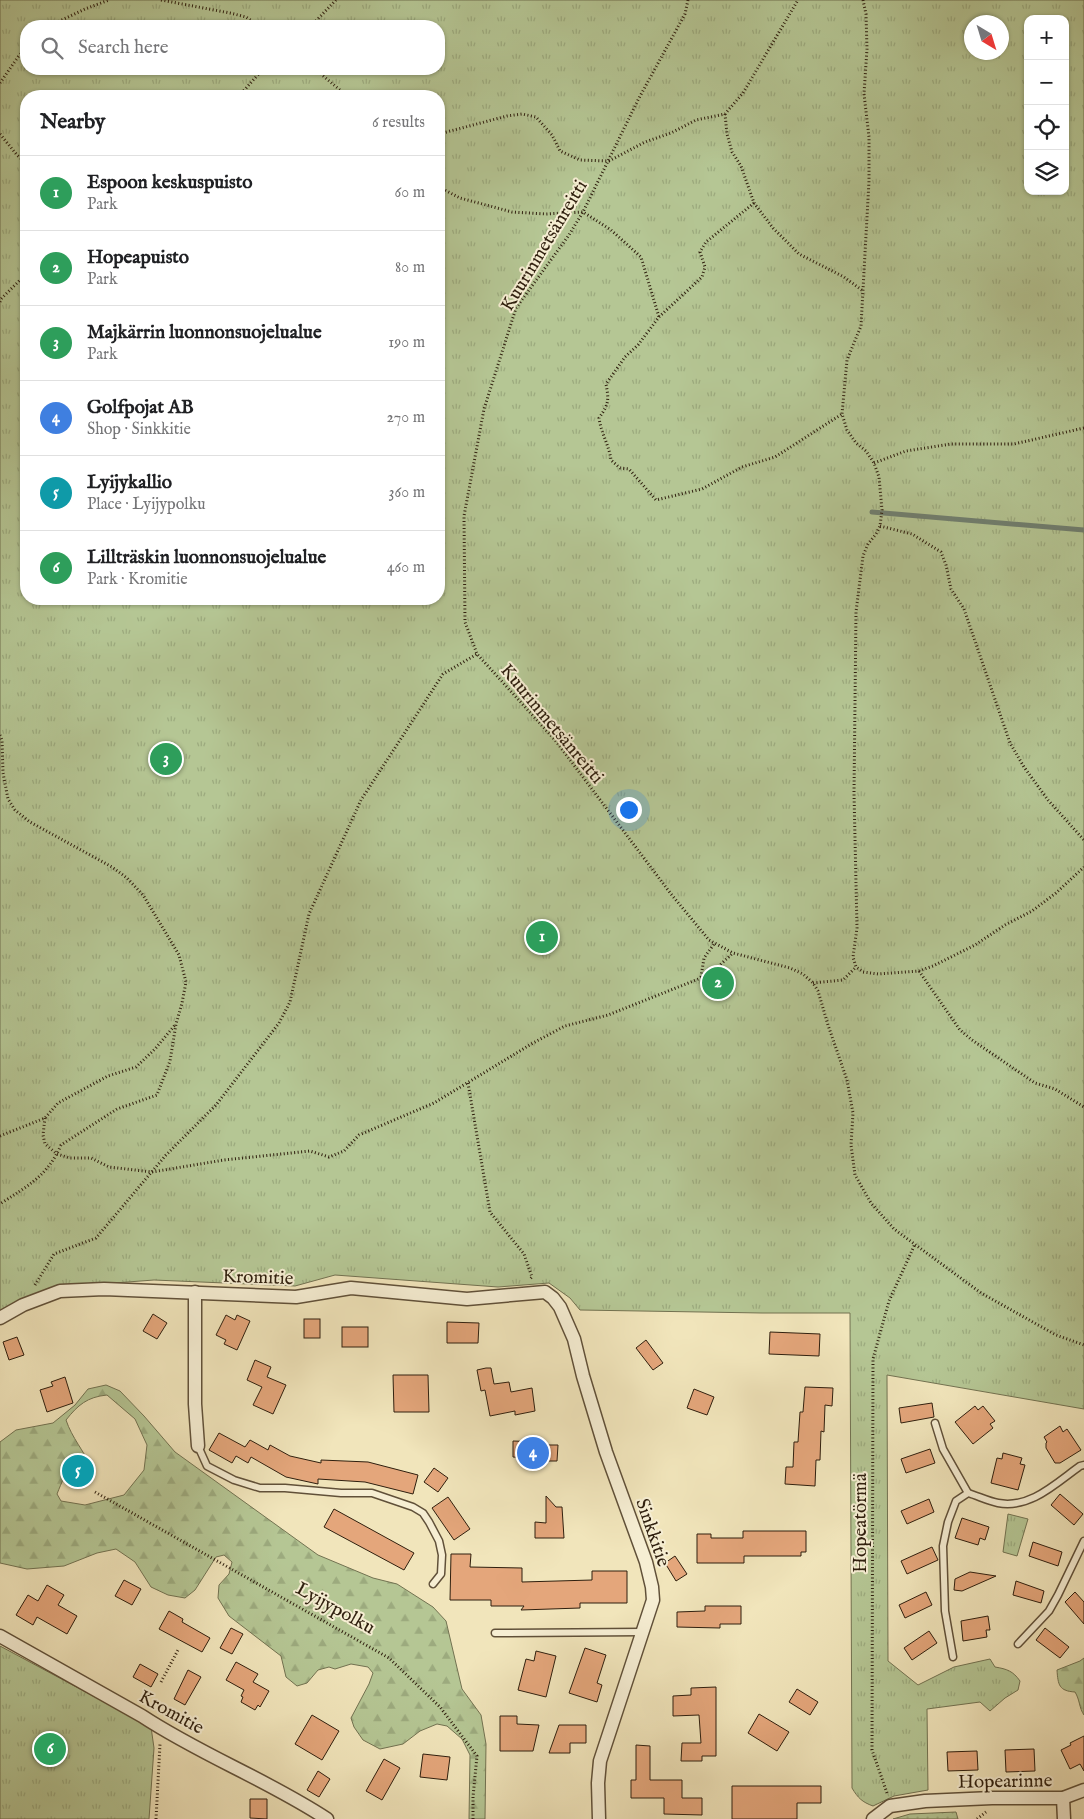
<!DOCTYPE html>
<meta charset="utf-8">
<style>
:root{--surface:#fff;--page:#f2f2f2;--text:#202124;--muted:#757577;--line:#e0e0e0;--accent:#8f2418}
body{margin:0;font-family:"IM FELL English",serif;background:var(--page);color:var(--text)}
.controls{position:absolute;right:15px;top:15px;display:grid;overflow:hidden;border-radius:10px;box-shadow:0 1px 4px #0004}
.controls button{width:45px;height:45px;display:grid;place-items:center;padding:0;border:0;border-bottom:1px solid var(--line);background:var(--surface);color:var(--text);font:25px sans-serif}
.compass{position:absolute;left:964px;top:15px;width:45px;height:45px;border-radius:50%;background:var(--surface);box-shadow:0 1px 4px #0004;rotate:142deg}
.you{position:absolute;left:628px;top:809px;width:18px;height:18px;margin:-12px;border:4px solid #fff;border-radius:50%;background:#1a73e8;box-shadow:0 0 0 8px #1a73e833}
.badge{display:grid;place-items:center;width:32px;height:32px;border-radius:50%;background:var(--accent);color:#fff;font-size:16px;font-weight:700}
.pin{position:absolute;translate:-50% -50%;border:2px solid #fff;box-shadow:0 1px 5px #0006}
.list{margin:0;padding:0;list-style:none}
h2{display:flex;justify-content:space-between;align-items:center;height:65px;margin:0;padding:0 20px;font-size:21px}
h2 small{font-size:16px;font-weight:400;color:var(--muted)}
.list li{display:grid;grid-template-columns:32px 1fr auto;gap:15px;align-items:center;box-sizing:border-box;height:75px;padding:0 20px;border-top:1px solid var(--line)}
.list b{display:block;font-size:19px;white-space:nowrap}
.list p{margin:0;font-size:16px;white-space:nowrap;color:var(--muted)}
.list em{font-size:16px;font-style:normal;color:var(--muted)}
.icon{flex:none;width:28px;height:28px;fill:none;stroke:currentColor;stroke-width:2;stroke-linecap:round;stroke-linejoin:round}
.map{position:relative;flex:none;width:1084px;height:1819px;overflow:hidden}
.search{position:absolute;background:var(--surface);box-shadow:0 1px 4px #0004;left:20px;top:20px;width:425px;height:55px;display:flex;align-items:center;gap:12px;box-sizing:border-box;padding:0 18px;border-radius:20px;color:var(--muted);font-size:19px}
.panel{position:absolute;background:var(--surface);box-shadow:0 1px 4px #0004;left:20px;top:90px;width:425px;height:515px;border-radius:20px}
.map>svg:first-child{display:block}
</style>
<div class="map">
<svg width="1084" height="1819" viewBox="0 0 1084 1819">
<defs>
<pattern id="grass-dots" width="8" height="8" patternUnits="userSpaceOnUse" patternTransform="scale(1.25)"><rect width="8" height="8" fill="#b5c694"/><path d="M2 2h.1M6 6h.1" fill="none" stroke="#9caa7e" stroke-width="1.8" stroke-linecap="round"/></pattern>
<pattern id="forest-firs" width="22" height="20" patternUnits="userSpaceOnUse" patternTransform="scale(1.25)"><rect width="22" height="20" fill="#b5c694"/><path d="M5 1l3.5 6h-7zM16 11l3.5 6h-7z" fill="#9caa7e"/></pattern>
<pattern id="park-tufts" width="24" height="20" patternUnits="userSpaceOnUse" patternTransform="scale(1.25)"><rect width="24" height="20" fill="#b5c694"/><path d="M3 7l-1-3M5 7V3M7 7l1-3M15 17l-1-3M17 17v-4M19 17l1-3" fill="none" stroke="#9caa7e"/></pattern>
</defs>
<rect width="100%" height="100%" fill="#f1e5bb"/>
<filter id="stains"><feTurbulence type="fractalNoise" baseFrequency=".004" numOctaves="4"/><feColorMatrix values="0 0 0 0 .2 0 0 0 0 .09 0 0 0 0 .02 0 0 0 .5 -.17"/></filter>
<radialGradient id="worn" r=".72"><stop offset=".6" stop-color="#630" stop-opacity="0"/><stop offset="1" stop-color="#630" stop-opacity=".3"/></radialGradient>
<polygon fill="url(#grass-dots)" stroke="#727251" points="956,1812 958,1819 893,1819 910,1814"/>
<g fill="url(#forest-firs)" stroke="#727251" fill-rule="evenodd">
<path d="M 106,1385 L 120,1391 L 144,1416 L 175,1452 L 318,1555 L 373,1578 L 397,1584 L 433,1607 L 446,1621 L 462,1689 L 481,1715 L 486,1744 L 485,1819 L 469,1819 L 470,1755 L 462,1739 L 447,1726 L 437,1724 L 420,1731 L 403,1744 L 380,1749 L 363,1740 L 354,1727 L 351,1718 L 369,1684 L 373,1673 L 368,1667 L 351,1664 L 335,1669 L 329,1667 L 318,1670 L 307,1683 L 297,1686 L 286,1677 L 281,1656 L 229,1616 L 218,1598 L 219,1585 L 229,1574 L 232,1562 L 224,1555 L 216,1557 L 195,1590 L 185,1598 L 168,1595 L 151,1587 L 135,1562 L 116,1549 L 97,1553 L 64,1566 L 27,1569 L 0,1563 L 0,1442 L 16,1430 L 53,1423 L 75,1405 L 88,1389 ZM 107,1395 L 135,1419 L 147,1445 L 144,1470 L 124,1495 L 85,1505 L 61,1501 L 57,1494 C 62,1482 64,1473 77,1467 L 87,1471 L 91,1467 C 84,1451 72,1438 66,1420 C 78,1405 87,1397 107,1395 Z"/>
<path d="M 1084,1658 L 1084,1715 C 1079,1708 1080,1700 1075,1692 C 1059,1691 1058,1685 1057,1670 L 1080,1661 Z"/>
</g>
<g fill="url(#park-tufts)" stroke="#727251" fill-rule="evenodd">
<path d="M 0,0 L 1084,0 L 1084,1409 L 887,1375 L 888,1661 L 918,1685 L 954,1667 L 990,1659 L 995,1667 C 1007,1669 1013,1671 1020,1681 L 1018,1690 L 1005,1698 L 990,1711 L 980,1702 L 927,1709 L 928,1790 L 894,1796 L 873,1806 C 862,1802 858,1798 852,1788 L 850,1313 L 762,1313 L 580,1310 L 570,1298 L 549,1283 L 498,1287 L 335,1275 L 295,1286 L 154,1280 L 61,1287 L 0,1313 ZM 1028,19 L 1065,19 L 1065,191 L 1028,191 ZM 972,22 L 1002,22 L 1002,52 L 972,52 ZM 26,26 L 439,26 L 439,69 L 26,69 ZM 26,96 L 439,96 L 439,599 L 26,599 Z"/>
<polygon points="1008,1514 1028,1519 1017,1556 1003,1552"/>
<polygon points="0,1646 151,1727 154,1748 149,1819 0,1819"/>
</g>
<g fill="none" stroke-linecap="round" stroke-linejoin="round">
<polyline stroke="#707f70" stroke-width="5" points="872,512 1084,530"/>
</g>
<g fill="#e4a67b" stroke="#2f1f0e">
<polygon points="153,1314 167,1323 157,1339 143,1331"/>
<polygon points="226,1315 235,1320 237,1315 250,1321 237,1350 224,1344 226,1340 216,1335"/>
<rect x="304" y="1319" width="16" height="19"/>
<polygon points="447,1322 479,1323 478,1343 447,1343"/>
<rect x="342" y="1327" width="26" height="20"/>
<polygon points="770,1332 820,1334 819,1356 769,1354"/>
<polygon points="17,1337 24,1355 9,1360 3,1342"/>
<polygon points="646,1340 663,1363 653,1370 636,1348"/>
<polygon points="255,1360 271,1367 267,1377 286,1385 273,1414 253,1405 262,1387 247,1380"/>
<polygon points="486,1368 491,1368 494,1384 509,1382 511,1392 532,1388 535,1411 515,1415 515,1411 490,1416 485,1390 481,1391 477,1370"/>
<polygon points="393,1375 428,1375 429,1412 394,1412"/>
<polygon points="65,1377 73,1403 47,1412 40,1390 53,1386 51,1382"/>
<polygon points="805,1387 833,1388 832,1406 825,1405 824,1432 821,1431 820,1460 816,1460 815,1486 785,1484 786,1467 793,1467 794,1442 798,1442 800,1412 803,1412"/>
<polygon points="694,1389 714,1397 707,1415 687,1408"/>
<polygon points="932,1403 934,1417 901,1423 899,1408"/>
<polygon points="975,1406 978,1410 983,1406 995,1421 990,1424 993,1428 973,1444 955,1422"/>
<polygon points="1060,1426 1063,1432 1067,1429 1081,1450 1060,1463 1055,1463 1046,1448 1046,1443 1047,1442 1044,1437"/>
<polygon points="219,1433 245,1447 250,1440 268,1450 270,1445 290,1456 321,1463 321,1460 368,1462 418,1475 413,1494 365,1482 318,1479 318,1484 286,1477 251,1457 248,1463 236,1456 232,1463 209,1450"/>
<polygon points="513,1441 542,1442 542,1445 558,1445 557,1461 541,1461 541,1468 525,1468 525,1458 513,1457"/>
<polygon points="930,1449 935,1463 906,1473 901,1459"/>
<polygon points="1003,1453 1022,1458 1020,1464 1025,1465 1018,1490 991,1483 997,1458 1002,1459"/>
<polygon points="434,1468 448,1478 438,1492 424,1482"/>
<polygon points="1060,1494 1083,1514 1074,1525 1051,1505"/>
<polygon points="546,1496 556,1507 562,1507 564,1538 535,1538 535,1522 546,1523"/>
<polygon points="448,1497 470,1529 454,1540 432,1508"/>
<polygon points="929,1499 934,1512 907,1524 901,1511"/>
<polygon points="334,1509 414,1553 404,1570 324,1527"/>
<polygon points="962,1518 989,1527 985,1540 980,1538 978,1545 955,1538"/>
<polygon points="743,1531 806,1531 806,1552 801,1552 801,1556 744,1556 744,1563 697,1563 697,1534 711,1534 711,1538 743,1538"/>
<polygon points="1033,1542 1062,1552 1058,1566 1029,1556"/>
<polygon points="932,1547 938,1560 907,1574 901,1561"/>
<polygon points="451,1554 471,1554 470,1567 522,1568 522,1582 592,1580 592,1571 627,1571 627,1603 580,1603 580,1608 521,1610 524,1606 491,1606 491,1600 450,1600"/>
<polygon points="675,1556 687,1574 676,1581 665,1563"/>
<polygon points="970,1572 996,1576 962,1591 954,1590 955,1579"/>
<polygon points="124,1580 141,1589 132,1605 115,1596"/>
<polygon points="1016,1581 1044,1591 1041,1603 1013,1595"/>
<polygon points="47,1585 64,1595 58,1605 77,1616 67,1634 37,1617 33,1625 16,1615 28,1595 38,1601"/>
<polygon points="926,1592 932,1605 905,1618 899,1605"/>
<polygon points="1075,1592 1084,1602 1084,1624 1065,1602"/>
<polygon points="705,1606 741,1606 741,1624 720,1624 720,1628 677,1627 677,1612 705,1611"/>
<polygon points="169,1611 183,1619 182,1622 210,1638 202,1652 159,1629"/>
<polygon points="988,1616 990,1630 986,1630 987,1637 963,1641 961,1621"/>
<polygon points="231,1628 243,1634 232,1654 220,1648"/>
<polygon points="1045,1628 1069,1647 1060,1658 1036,1640"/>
<polygon points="929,1631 937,1643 912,1660 904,1648"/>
<polygon points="585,1648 606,1655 597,1683 602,1685 597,1702 569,1693"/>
<polygon points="536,1651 556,1656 546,1697 518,1690 526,1659 534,1661"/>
<polygon points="236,1662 258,1674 253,1682 269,1691 260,1707 258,1705 255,1710 241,1702 243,1697 241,1696 244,1690 226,1680"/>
<polygon points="140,1664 158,1674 151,1687 133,1677"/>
<polygon points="188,1670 201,1677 185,1705 174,1699"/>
<polygon points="716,1687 716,1756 702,1756 702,1761 681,1761 682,1743 701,1743 699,1715 673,1716 673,1696 691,1695 691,1688"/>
<polygon points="797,1689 818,1702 810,1715 789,1702"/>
<polygon points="759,1714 789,1732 777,1751 748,1733"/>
<polygon points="312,1715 339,1731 322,1760 295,1744"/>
<polygon points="500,1716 517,1716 517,1724 539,1725 533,1751 500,1751"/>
<polygon points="559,1725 586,1725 586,1743 570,1743 570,1753 549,1753"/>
<polygon points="1084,1736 1084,1771 1080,1764 1070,1769 1061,1750 1071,1745 1070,1743"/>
<polygon points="636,1745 650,1746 650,1780 682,1780 682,1798 702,1798 702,1815 664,1814 664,1798 631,1798 631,1780 636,1780"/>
<polygon points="1034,1749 1035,1771 1006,1772 1005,1750"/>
<polygon points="977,1751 978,1770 948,1771 947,1752"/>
<polygon points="423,1754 450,1757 447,1780 420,1777"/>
<polygon points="384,1759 400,1768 382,1800 366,1791"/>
<polygon points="318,1771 330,1779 319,1797 307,1790"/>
<polygon points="732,1786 821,1786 821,1803 797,1803 797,1819 732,1819"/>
<polygon points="250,1799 267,1799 267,1819 250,1818"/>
</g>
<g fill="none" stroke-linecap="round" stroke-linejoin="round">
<defs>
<g id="lane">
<polyline points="935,1423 943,1449 968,1493"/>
<polyline points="198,1446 207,1466 234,1480 260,1488 285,1488 341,1493 372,1493 413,1507 423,1513 429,1522 439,1541 442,1555 441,1574 433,1584"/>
<polyline points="495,1633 643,1632"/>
<polyline points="1018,1644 1049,1611 1058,1595 1084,1541"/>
<path d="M 953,1657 L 945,1611 L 943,1546 L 948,1522 L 956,1501 L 968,1493 C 978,1496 988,1501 998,1503 C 1030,1509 1055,1484 1080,1466 L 1084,1465"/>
</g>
<g id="street">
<polyline points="195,1292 195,1404 198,1446"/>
<polyline points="0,1318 23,1305 60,1291 104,1289 296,1297 351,1288 467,1299 545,1292 553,1298 560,1307 574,1339 583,1376 606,1452 646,1562 652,1587 653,1600 600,1761 598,1783 599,1819"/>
<path d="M 0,1636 L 142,1716 C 201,1755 268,1780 327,1819"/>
<polyline points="1063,1798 1064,1819"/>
<polyline points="873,1819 890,1806 925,1801 992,1798 1063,1798 1084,1790"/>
</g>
</defs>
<use href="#lane" stroke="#605039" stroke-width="9"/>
<use href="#street" stroke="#605039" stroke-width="15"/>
<g stroke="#2f1f0e" stroke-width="3" stroke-dasharray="1 2.5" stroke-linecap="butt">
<polyline points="161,0 230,13 246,17 259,26"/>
<polyline points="688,0 685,14 639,98 583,212 569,235 516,308 484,409 464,516 465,622 477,654 555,740 671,894 709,940 733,953 790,968 803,974 813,983 818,991 828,1025 847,1080 853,1113 851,1145 855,1175 871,1203 894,1229 981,1293 1056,1335 1084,1345"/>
<polyline points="863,0 866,14 867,49 864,94 869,137 869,181 861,326 847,360 842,414 847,430 856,443 866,451 874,463 879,477 882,510 880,526 876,534 868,544 863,556 856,612 854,793 857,928 853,957 856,967 863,972 878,974 919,971 933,966 975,945 1005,925 1032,911 1056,893 1084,867"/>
<polyline points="49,26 85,9 109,0"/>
<polyline points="311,26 336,0"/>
<polyline points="315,69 347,96"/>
<polyline points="0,83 18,57 26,48"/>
<polyline points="239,96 263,69"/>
<polyline points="725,114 727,134 732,152 741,166 754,203 773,228 799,254 844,277 863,291"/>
<polyline points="0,134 17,155 26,163"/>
<polyline points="439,134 507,116 522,114 536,117 552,135 560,151 580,160 609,161 645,142 671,133 696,120 725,114 743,93 798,0"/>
<polyline points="439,187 460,198 512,212 546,214 583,212 611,230 641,257 659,317"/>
<path d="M 754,203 L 706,242 L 700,252 L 705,267 L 702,277 L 659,317 L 638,345 L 625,357 L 606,384 C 609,400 609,404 599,418 C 601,433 609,445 611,460 L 620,468 L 629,469 L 656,500 L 702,489 L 742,467 L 775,457 L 842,414"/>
<polyline points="0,302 1,299 26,274"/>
<polyline points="874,463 906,451 951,444 1014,444 1084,428"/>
<polyline points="880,526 912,534 941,552 946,565 951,589 964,609 1010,743 1024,767 1048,800 1084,840"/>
<path d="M 0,735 L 2,740 L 3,773 L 8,799 L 15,810 L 30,822 L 112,867 L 127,878 L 143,895 L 179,955 L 186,982 L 182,1003 L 176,1024 L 170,1061 L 157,1095 L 117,1109 L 61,1145 C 47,1177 27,1186 0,1204"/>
<polyline points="919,971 960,1030 972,1040 1035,1083 1055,1089 1084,1107"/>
<polyline points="701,977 704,958 714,944"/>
<polyline points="813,983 843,980 856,967"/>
<polyline points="468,1083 490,1212 524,1254 532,1277 529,1280"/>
<polyline points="45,1118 43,1135 45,1144 57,1154 70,1158 91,1158 109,1167 152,1172 224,1160 310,1151 329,1157 344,1151 359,1135 434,1103 533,1043 565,1026 608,1015 701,978 710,974 733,953"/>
<polyline points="0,1136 45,1118 58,1103 108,1076 136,1067 155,1049 175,1025"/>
<polyline points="35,1285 54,1254 96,1238 166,1155 216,1105 279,1023 290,1002 309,914 361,800 443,674 477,654"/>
<polyline points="95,1492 389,1658 440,1707 477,1756 473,1797 473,1819"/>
<polyline points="161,1682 178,1650"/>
<polyline points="887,1793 872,1750 873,1359 889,1301 915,1244"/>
<polyline points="156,1819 160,1744"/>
<polyline points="977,1819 986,1812"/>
</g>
<use href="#lane" stroke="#f6eed3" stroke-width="6"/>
<use href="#street" stroke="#f6eed3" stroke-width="12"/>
</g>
<g text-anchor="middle" stroke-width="4" stroke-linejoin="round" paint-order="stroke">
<g font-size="19" fill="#2f1f0e" stroke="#f6eed3">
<text transform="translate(543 245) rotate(-59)" y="7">Kuurinmetsänreitti</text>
<text transform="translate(553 723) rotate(50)" y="7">Kuurinmetsänreitti</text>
<text transform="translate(258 1276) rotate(2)" y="7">Kromitie</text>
<text transform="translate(859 1523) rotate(-90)" y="7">Hopeatörmä</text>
<text transform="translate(654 1532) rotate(71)" y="7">Sinkkitie</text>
<text transform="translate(336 1607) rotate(29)" y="7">Lyijypolku</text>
<text transform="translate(172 1711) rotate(29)" y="7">Kromitie</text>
<text transform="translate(1005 1780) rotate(-1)" y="7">Hopearinne</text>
</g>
</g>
<rect width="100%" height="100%" filter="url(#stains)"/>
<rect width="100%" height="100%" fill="url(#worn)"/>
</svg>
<div class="controls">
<button>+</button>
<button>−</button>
<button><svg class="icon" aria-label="locate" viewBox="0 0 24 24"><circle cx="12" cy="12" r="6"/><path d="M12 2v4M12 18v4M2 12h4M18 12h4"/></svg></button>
<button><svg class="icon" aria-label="layers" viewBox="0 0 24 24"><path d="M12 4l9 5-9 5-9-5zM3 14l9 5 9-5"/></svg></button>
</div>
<svg class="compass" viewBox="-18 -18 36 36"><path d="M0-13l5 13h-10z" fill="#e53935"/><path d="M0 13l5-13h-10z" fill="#757577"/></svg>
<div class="you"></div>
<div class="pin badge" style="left:542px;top:937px;background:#2e9e5b">1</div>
<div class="pin badge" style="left:718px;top:983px;background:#2e9e5b">2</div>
<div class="pin badge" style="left:166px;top:759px;background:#2e9e5b">3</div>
<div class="pin badge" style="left:533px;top:1453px;background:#3f7fe0">4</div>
<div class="pin badge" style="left:78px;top:1471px;background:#0f9aa8">5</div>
<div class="pin badge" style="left:50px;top:1749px;background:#2e9e5b">6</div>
<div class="search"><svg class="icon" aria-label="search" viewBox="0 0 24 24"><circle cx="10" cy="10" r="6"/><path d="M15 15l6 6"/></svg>Search here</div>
<section class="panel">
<h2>Nearby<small>6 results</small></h2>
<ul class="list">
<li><span class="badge" style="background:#2e9e5b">1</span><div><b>Espoon keskuspuisto</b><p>Park</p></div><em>60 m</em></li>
<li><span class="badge" style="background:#2e9e5b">2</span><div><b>Hopeapuisto</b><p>Park</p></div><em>80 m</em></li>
<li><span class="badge" style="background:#2e9e5b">3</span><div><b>Majkärrin luonnonsuojelualue</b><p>Park</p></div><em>190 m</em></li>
<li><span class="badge" style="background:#3f7fe0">4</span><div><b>Golfpojat AB</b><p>Shop · Sinkkitie</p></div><em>270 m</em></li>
<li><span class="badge" style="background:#0f9aa8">5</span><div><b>Lyijykallio</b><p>Place · Lyijypolku</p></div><em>360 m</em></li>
<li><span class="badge" style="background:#2e9e5b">6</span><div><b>Lillträskin luonnonsuojelualue</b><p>Park · Kromitie</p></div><em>460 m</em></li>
</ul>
</section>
</div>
